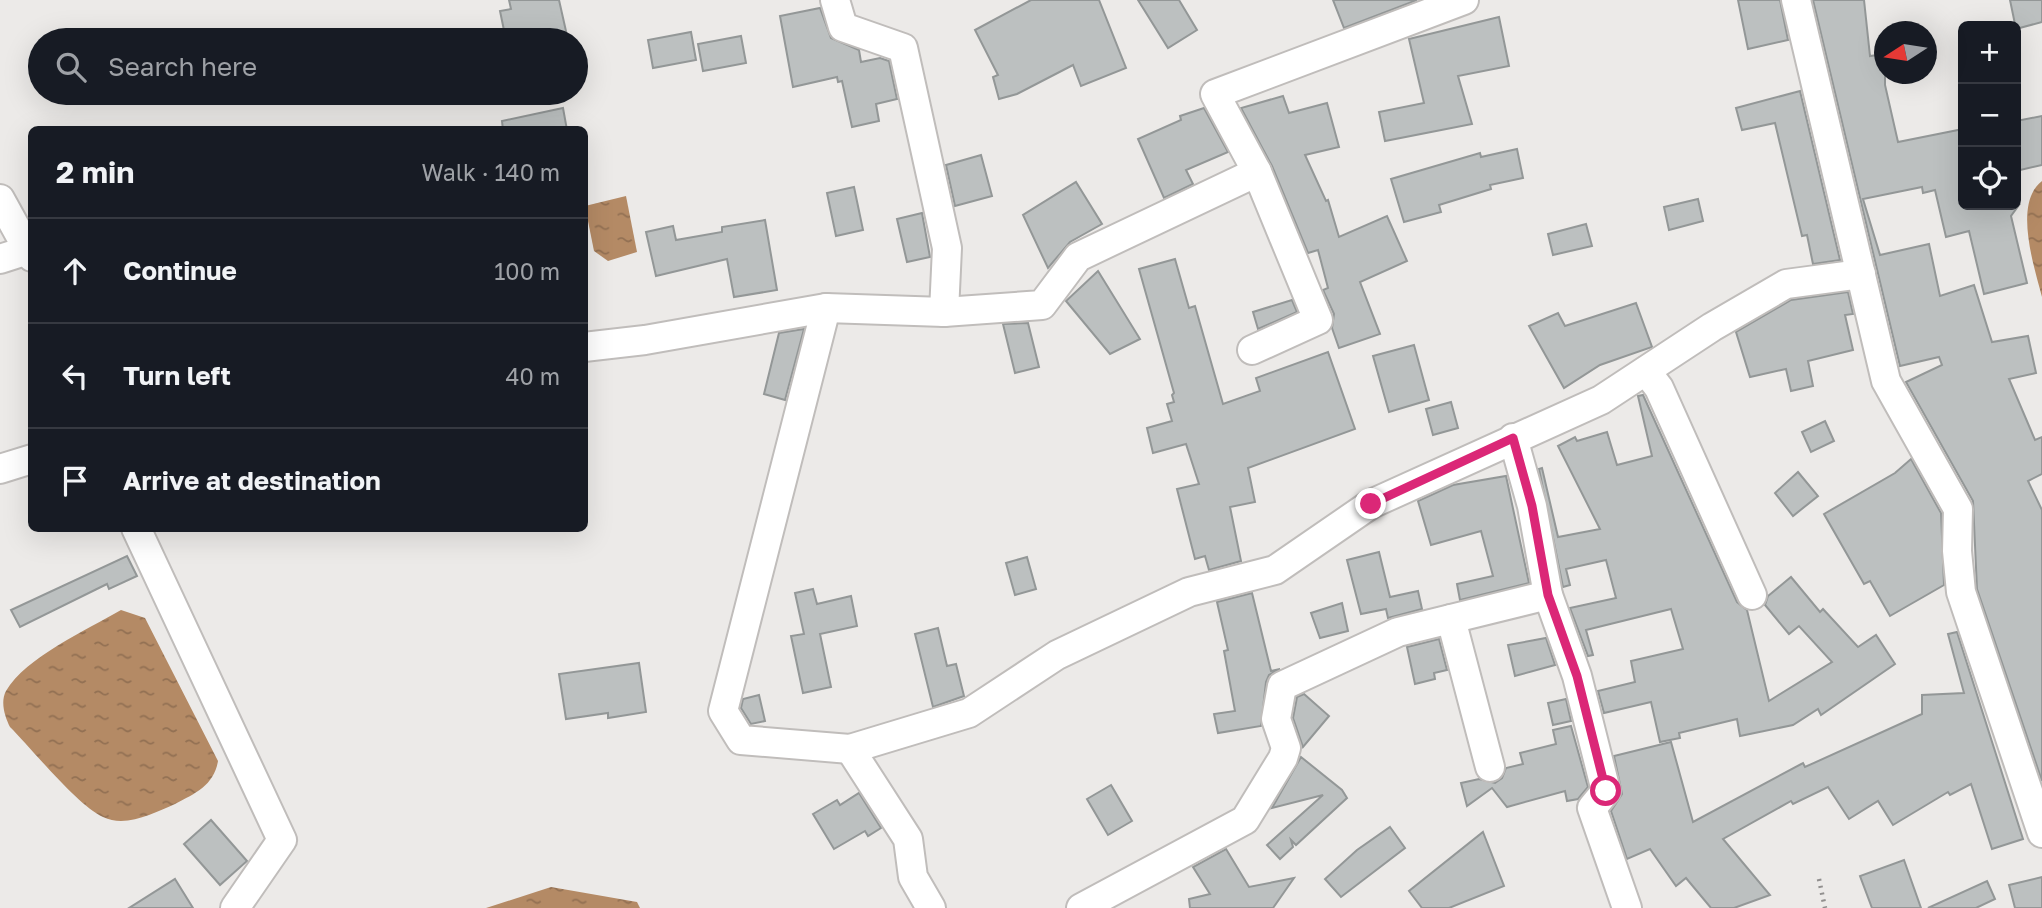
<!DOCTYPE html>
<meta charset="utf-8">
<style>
:root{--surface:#171b24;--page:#242831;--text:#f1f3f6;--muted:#9ea1a6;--line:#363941}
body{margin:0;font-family:"Golos Text",sans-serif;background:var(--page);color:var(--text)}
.controls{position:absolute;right:21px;top:21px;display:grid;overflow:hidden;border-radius:10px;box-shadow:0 7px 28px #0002}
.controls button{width:63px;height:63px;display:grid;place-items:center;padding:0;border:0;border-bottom:2px solid var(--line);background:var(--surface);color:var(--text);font:35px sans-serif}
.compass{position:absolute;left:1874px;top:21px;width:63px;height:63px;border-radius:50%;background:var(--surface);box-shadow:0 7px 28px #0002;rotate:258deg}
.stop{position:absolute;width:21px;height:21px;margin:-16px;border:5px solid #db2777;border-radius:50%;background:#fff}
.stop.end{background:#db2777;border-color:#fff;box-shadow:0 2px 7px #0008}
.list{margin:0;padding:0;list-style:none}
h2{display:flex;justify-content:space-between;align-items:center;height:91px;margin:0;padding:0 28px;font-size:30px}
h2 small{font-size:23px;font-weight:400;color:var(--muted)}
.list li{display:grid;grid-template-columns:46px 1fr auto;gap:21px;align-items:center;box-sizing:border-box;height:105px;padding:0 28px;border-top:2px solid var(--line)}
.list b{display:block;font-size:26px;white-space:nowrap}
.list em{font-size:23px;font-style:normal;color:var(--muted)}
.icon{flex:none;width:38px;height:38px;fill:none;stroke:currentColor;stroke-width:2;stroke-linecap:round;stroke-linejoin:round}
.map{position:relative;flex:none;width:2042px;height:908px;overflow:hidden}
.search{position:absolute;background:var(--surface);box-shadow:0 7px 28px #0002;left:28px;top:28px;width:560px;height:77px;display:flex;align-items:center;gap:18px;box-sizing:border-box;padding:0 24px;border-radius:38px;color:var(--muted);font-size:26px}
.panel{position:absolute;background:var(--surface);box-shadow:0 7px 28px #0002;left:28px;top:126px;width:560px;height:406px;border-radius:10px}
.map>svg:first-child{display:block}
</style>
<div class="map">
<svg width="2042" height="908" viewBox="0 0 2042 908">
<defs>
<pattern id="water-ripples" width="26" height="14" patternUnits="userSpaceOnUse" patternTransform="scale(1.75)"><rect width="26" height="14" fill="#b48a65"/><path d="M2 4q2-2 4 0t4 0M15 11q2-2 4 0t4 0" fill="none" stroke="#927053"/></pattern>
</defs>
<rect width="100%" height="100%" fill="#eceae8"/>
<g fill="url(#water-ripples)">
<path d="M 2042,181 L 2042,297 C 2034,266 2013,203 2042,181 Z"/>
<polygon points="626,196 637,252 608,261 594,251 585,206"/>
<path d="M 121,610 L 145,618 L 218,761 C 214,785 196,793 175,804 C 154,813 126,828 103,817 C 78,806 31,748 10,727 C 5,717 0,702 6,691 C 26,657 87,630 121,610 Z"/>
<polygon points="551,887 637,902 640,908 486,908"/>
</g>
<g fill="#bcc0c0" stroke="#939797" stroke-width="2">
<polygon points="509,0 559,0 568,40 506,40 500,11 511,9"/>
<polygon points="1031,0 1099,0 1126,68 1081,86 1073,65 1017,94 999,99 993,77 998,75 975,30"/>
<polygon points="1138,0 1179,0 1197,30 1168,48"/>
<polygon points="1333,0 1417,0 1344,28"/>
<polygon points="1738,0 1780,0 1788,40 1748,49"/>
<polygon points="1813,0 1864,0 1870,56 1885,54 1885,85 1898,142 1963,129 1963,205 2019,205 2011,216 2027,283 1984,294 1969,231 1946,237 1935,190 1923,193 1922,187 1863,199 1880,255 1929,244 1940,296 1974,285 1992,342 2028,336 2036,373 2009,379 2035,440 2042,437 2042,474 2028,481 2042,510 2042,781 1977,589 1973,501 1906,382 1942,365 1939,357 1900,366"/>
<polygon points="2010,0 2042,0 2042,22 2016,29"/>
<polygon points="820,8 831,38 859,50 861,62 880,58 889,61 897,99 876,104 879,121 852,127 842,81 838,82 837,77 793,87 780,16"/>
<polygon points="1499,17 1509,66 1458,76 1472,124 1385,141 1379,112 1424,103 1409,39"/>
<polygon points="691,32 696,60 653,68 648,40"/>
<polygon points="741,36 746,63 703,71 698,44"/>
<polygon points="1800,91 1840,260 1813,264 1807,235 1802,236 1775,123 1742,130 1736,108"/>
<polygon points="1283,96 1289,113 1327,103 1339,147 1305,155 1326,201 1328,200 1339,237 1387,216 1407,261 1360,282 1380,334 1339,348 1332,328 1334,314 1323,290 1328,288 1318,250 1308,253 1272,166 1241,108"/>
<polygon points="563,108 567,130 503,130 502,121"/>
<polygon points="1204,108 1228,152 1186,170 1193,184 1164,198 1138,139 1181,120 1180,116"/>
<polygon points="2042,116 2042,165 2016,171 2016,121"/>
<polygon points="1517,149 1523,178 1490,185 1491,189 1439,205 1441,212 1404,222 1391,179 1480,153 1481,157"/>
<polygon points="981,155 992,196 955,206 946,165"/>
<polygon points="1076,182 1102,224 1070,242 1048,268 1023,215"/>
<polygon points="854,187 863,230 836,236 827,193"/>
<polygon points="1698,199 1703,221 1669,230 1664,207"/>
<polygon points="922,213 930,257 907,262 897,219"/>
<polygon points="765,220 777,290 734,297 727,259 656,276 646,232 673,226 676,240 722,232 722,227"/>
<polygon points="1586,224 1592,246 1553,255 1548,234"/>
<polygon points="1175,259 1189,308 1195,306 1223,404 1260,391 1256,378 1328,352 1355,429 1248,468 1255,502 1230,507 1241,561 1209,570 1205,556 1195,559 1177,489 1199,484 1186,444 1153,453 1147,428 1172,421 1167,404 1174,402 1172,395 1174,393 1139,269"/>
<polygon points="1098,271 1140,339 1110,354 1066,301"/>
<polygon points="1848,292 1853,314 1845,315 1853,350 1808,361 1813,386 1791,391 1786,369 1750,377 1736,332 1791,300"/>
<polygon points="1292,300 1297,312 1258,329 1253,312"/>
<polygon points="1636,303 1652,347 1600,365 1564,388 1529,326 1558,313 1565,326"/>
<polygon points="1028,323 1039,367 1015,373 1003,324"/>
<polygon points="804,329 785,400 764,394 779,333"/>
<polygon points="1414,345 1429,400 1389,412 1373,356"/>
<polygon points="1643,395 1737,602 1747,610 1769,701 1832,662 1799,626 1789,634 1765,605 1768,596 1791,577 1820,612 1823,609 1858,647 1876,635 1895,664 1821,715 1818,709 1793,725 1740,736 1737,719 1679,733 1680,738 1660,742 1651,702 1604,713 1598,691 1635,682 1631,661 1683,649 1671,609 1586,630 1593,655 1588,656 1570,608 1616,598 1606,560 1566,569 1570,585 1563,587 1539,469 1542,468 1558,537 1600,529 1558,446 1575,437 1577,441 1607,432 1617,465 1652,456 1638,396"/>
<polygon points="1451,402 1458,428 1433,435 1426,409"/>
<polygon points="1825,421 1834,441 1811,452 1802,432"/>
<polygon points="1911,459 1941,513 1944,585 1890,616 1870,581 1864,584 1824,514 1895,473"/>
<polygon points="1798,472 1818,496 1793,516 1775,493"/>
<polygon points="1506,476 1529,583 1460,600 1457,584 1493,576 1481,531 1431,545 1418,501 1453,485"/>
<polygon points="1379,552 1390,597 1418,591 1422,609 1388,618 1386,609 1361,614 1347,560"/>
<polygon points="127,556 137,576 109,589 107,584 20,627 11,610"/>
<polygon points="1027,557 1036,589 1015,595 1006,563"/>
<polygon points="813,589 817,604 851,596 857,626 820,634 831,687 803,693 791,636 804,634 795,593"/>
<polygon points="1252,593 1271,671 1280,669 1269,675 1266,682 1261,726 1218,733 1214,714 1235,711 1224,651 1228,650 1217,602"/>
<polygon points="1342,603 1348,631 1320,638 1311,613"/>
<polygon points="938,628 947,666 956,664 964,696 933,707 915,634"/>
<polygon points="1957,632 2023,839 1992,849 1971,784 1950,795 1948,792 1893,825 1878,801 1849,819 1828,787 1793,804 1791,801 1723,839 1770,895 1734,908 1711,908 1686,878 1676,886 1650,849 1627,859 1611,811 1622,794 1614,756 1671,742 1693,822 1803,763 1805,767 1922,714 1922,695 1964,693 1948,634"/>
<polygon points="1546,638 1555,665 1515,676 1508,645"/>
<polygon points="1439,639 1447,670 1434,673 1435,679 1415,684 1407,647"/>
<polygon points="639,663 646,712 608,718 608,713 566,719 559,674"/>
<polygon points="1304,694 1329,716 1303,747 1293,718 1297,697"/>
<polygon points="759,695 765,721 751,724 741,708 743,699"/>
<polygon points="1566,699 1571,721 1553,725 1548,703"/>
<polygon points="1571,726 1588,787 1578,799 1567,801 1565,791 1507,807 1492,788 1467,806 1461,783 1479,779 1495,783 1502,778 1506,768 1523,764 1520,753 1556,744 1553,730"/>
<polygon points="1301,757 1342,790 1347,798 1296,845 1291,840 1293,847 1280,859 1267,845 1323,795 1272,808"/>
<polygon points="1111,785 1132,821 1108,835 1087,799"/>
<polygon points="859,793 881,828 868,836 865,831 834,849 813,814 837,800 840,805"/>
<polygon points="211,820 247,861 220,885 184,844"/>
<polygon points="1390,827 1405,848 1341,897 1325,879 1357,850"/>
<polygon points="1483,832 1504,886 1449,908 1422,908 1409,891"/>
<polygon points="1226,849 1249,887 1294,878 1273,908 1190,908 1189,899 1210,894 1193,867"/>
<polygon points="1904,860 1921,908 1872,908 1860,876"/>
<polygon points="2042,877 2042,908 2015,908 2009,885"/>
<polygon points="175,879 193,908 129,908"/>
<polygon points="1987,881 1995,899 1976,908 1928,908"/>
</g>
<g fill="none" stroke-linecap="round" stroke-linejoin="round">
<defs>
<g id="street">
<polyline points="835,0 843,27 903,48 947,248 944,312"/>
<polyline points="1796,0 1886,381 1958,509 1957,551 1961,592 2042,833"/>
<polyline points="1257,172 1215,94 1464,0"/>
<polyline points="0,199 32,257"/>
<polyline points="0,259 28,250"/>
<polyline points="826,308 723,711 741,740 850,749"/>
<polyline points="584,347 645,340 826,308 944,312 1042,305 1078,257 1257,172 1318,320 1252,350"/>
<polyline points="1646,371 1659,388 1752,595"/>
<polyline points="1513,438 1532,506 1548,595 1577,676 1606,791 1592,808 1627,908"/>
<polyline points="0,469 32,459"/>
<polyline points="136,528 282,840 235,908"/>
<polyline points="1451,619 1490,767"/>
<polyline points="931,908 913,877 908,839 850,749 969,713 1057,655 1189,592 1275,570 1371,504 1601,400 1712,327 1786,284 1861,274"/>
<polyline points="1081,908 1245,820 1283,758 1286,748 1276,719 1282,686 1398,632 1548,595"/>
</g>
</defs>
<use href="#street" stroke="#c0bdbb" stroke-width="32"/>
<polyline stroke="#918f8e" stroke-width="4.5" stroke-dasharray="2 5" stroke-linecap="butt" points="1819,879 1825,908"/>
<use href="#street" stroke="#fff" stroke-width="28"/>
</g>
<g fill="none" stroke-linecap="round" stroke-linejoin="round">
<polyline stroke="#db2777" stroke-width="9" points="1371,504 1513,438 1532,506 1548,595 1577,676 1606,791"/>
</g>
</svg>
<div class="controls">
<button>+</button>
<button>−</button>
<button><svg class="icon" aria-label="locate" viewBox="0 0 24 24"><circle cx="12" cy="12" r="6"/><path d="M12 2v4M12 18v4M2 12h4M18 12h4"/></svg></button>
</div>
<svg class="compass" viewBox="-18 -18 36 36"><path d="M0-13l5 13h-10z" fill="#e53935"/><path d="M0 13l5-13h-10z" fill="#9ea1a6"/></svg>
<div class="stop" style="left:1606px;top:791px"></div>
<div class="stop end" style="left:1371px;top:504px"></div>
<div class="search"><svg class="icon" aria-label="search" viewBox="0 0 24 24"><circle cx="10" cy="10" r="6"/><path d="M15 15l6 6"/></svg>Search here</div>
<section class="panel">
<h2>2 min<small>Walk · 140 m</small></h2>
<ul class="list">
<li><svg class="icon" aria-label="ahead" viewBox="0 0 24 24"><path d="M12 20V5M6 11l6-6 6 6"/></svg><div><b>Continue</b></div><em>100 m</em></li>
<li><svg class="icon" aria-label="left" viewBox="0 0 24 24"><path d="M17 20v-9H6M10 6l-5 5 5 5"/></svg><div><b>Turn left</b></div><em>40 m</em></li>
<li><svg class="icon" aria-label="arrive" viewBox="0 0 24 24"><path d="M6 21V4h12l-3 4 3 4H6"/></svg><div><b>Arrive at destination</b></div></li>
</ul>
</section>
</div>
